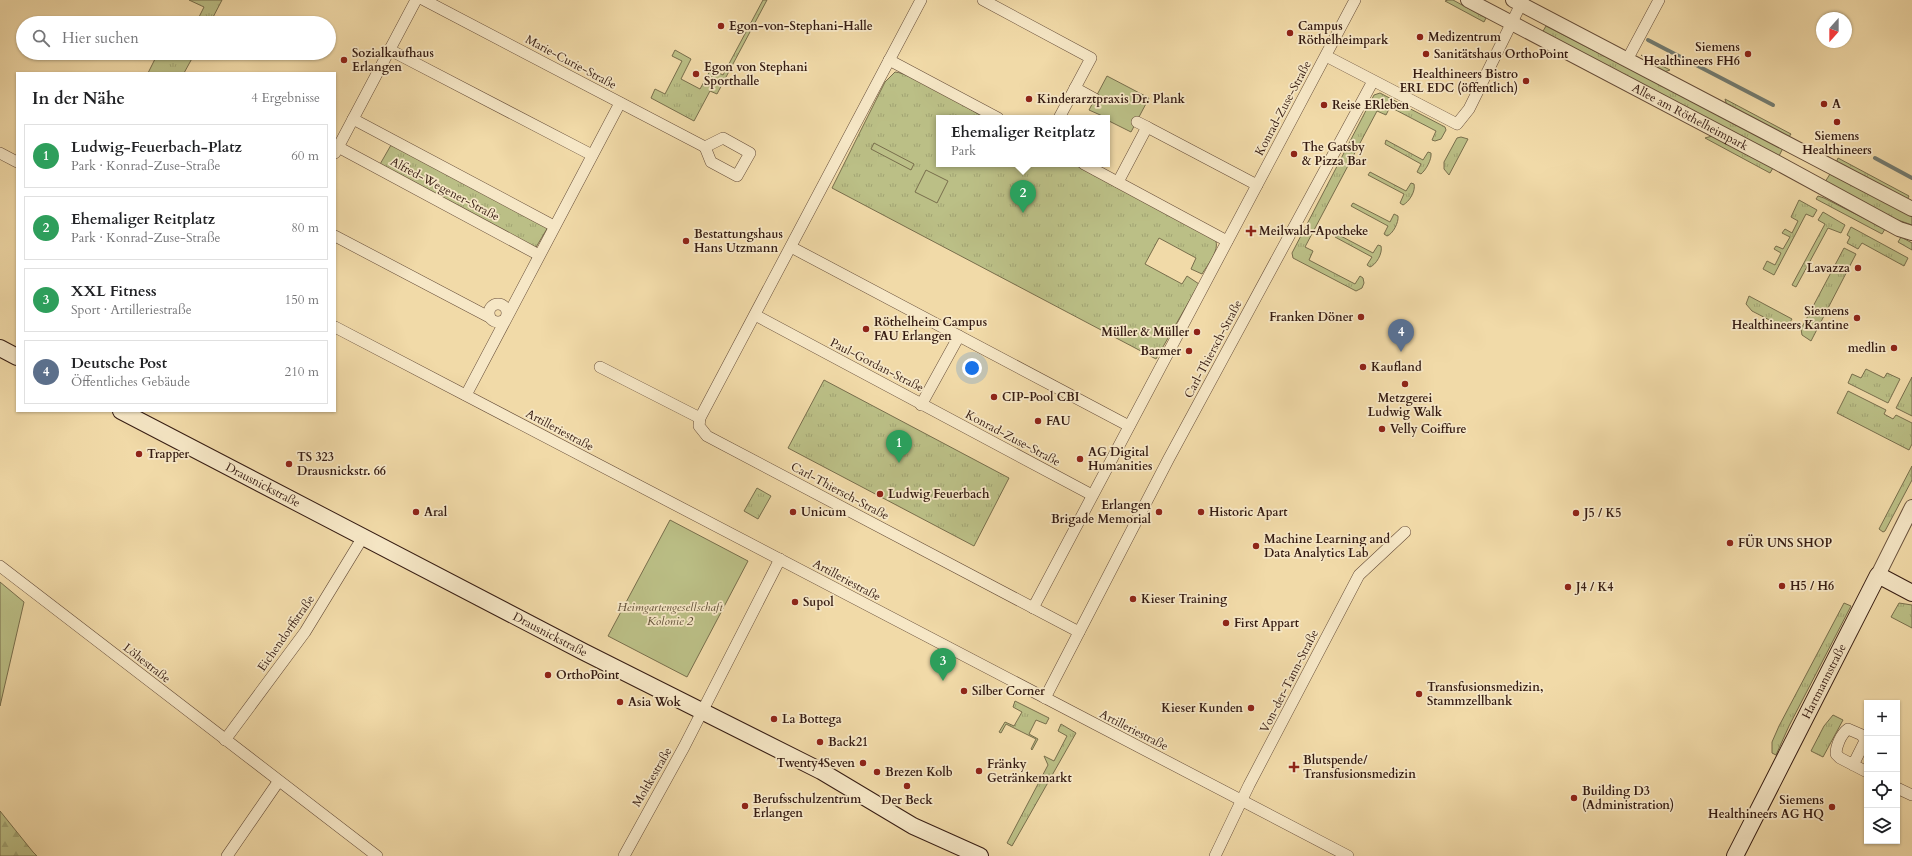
<!DOCTYPE html>
<html lang="de">
<meta charset="utf-8">
<style>
:root{--surface:#fff;--page:#f2f2f2;--text:#202124;--muted:#757577;--line:#e0e0e0;--accent:#0b8043}
body{margin:0;font-family:Cardo,serif;background:var(--page);color:var(--text)}
.controls{position:absolute;right:12px;bottom:12px;display:grid;overflow:hidden;border-radius:0px;box-shadow:0 1px 3px #0004}
.controls button{width:36px;height:36px;display:grid;place-items:center;padding:0;border:0;border-bottom:1px solid var(--line);background:var(--surface);color:var(--text);font:20px sans-serif}
.compass{position:absolute;left:1816px;top:12px;width:36px;height:36px;border-radius:50%;background:var(--surface);box-shadow:0 1px 3px #0004;rotate:201deg}
.you{position:absolute;left:972px;top:368px;width:14px;height:14px;margin:-10px;border:3px solid #fff;border-radius:50%;background:#1a73e8;box-shadow:0 0 0 6px #1a73e833}
.badge{display:grid;place-items:center;width:26px;height:26px;border-radius:50%;background:var(--accent);color:#fff;font-size:13px;font-weight:700}
.pin{position:absolute;translate:-50% -33px;filter:drop-shadow(0 1px 2px #0008)}
.pin::after{content:'';position:absolute;top:21px;width:14px;height:12px;background:inherit;clip-path:polygon(0 0,100% 0,50% 100%)}
.popup{position:absolute;left:936px;top:115px;width:174px;height:52px;box-sizing:border-box;display:grid;place-content:center;border-radius:0px;background:var(--surface);filter:drop-shadow(0 1px 3px #0005);font-size:13px;white-space:nowrap;color:var(--muted)}
.popup b{font-size:15px;color:var(--text)}
.popup::after{content:'';position:absolute;left:50%;top:100%;margin-left:-8px;border:8px solid transparent;border-top-color:var(--surface)}
.list{margin:0;padding:0;list-style:none}
h2{display:flex;justify-content:space-between;align-items:center;height:52px;margin:0;padding:0 16px;font-size:17px}
h2 small{font-size:13px;font-weight:400;color:var(--muted)}
.list li{display:grid;grid-template-columns:26px 1fr auto;gap:12px;align-items:center;box-sizing:border-box;height:64px;margin:0 8px 8px;padding:0 8px;border:1px solid var(--line);border-radius:0px}
.list b{display:block;font-size:15px;white-space:nowrap}
.list p{margin:0;font-size:13px;white-space:nowrap;color:var(--muted)}
.list em{font-size:13px;font-style:normal;color:var(--muted)}
.icon{flex:none;width:22px;height:22px;fill:none;stroke:currentColor;stroke-width:2;stroke-linecap:round;stroke-linejoin:round}
.map{position:relative;flex:none;width:1912px;height:856px;overflow:hidden}
.search{position:absolute;background:var(--surface);box-shadow:0 1px 3px #0004;left:16px;top:16px;width:320px;height:44px;display:flex;align-items:center;gap:10px;box-sizing:border-box;padding:0 14px;border-radius:22px;color:var(--muted);font-size:15px}
.panel{position:absolute;background:var(--surface);box-shadow:0 1px 3px #0004;left:16px;top:72px;width:320px;height:340px;border-radius:0px}
.map>svg:first-child{display:block}
</style>
<div class="map">
<svg width="1912" height="856" viewBox="0 0 1912 856">
<defs>
<pattern id="grass-tufts" width="24" height="20" patternUnits="userSpaceOnUse"><rect width="24" height="20" fill="#bbbf86"/><path d="M3 7l-1-3M5 7V3M7 7l1-3M15 17l-1-3M17 17v-4M19 17l1-3" fill="none" stroke="#a1a473"/></pattern>
<pattern id="forest-firs" width="22" height="20" patternUnits="userSpaceOnUse"><rect width="22" height="20" fill="#bbbf86"/><path d="M5 1l3.5 6h-7zM16 11l3.5 6h-7z" fill="#a1a473"/></pattern>
</defs>
<rect width="100%" height="100%" fill="#f1daa8"/>
<filter id="stains"><feTurbulence type="fractalNoise" baseFrequency=".005" numOctaves="4"/><feColorMatrix values="0 0 0 0 .2 0 0 0 0 .09 0 0 0 0 .02 0 0 0 .5 -.17"/></filter>
<radialGradient id="worn" r=".72"><stop offset=".6" stop-color="#630" stop-opacity="0"/><stop offset="1" stop-color="#630" stop-opacity=".3"/></radialGradient>
<g fill="url(#grass-tufts)" stroke="#786e4c">
<polygon points="189,0 222,0 210,23 196,23 204,7"/>
<polygon points="763,0 767,0 717,94 710,91 694,121 651,98 655,89 665,94 682,61 672,56 675,50 691,59 681,79 700,89 711,69 723,75"/>
<polygon points="1448,0 1453,0 1486,18 1484,22 1445,1"/>
<polygon points="1546,26 1783,148 1779,156 1542,33"/>
<polygon points="158,53 195,53 184,73 148,73"/>
<polygon points="1641,55 1670,70 1664,72 1652,66"/>
<path d="M 895,72 C 912,73 968,108 985,118 L 939,118 L 939,164 L 1073,164 L 1214,237 C 1222,248 1208,264 1202,274 L 1191,269 L 1196,258 L 1159,238 L 1145,264 L 1182,284 L 1187,276 L 1199,284 L 1156,359 L 832,188 L 885,82 Z"/>
<polygon points="1380,93 1445,127 1446,130 1441,139 1435,141 1432,140 1436,131 1390,107 1386,115 1377,111 1305,247 1313,251 1309,260 1355,284 1360,276 1363,278 1364,283 1362,288 1356,291 1293,258 1292,253 1374,95"/>
<polygon points="1725,99 1791,134 1789,137 1727,106"/>
<polygon points="1712,136 1773,168 1770,173 1705,138"/>
<polygon points="1461,137 1468,139 1449,175 1444,169 1444,162 1457,138"/>
<path d="M 1386,140 L 1423,160 L 1428,152 L 1431,153 C 1432,159 1426,170 1421,174 L 1417,172 L 1421,164 L 1385,144 Z"/>
<polygon points="391,145 548,227 535,249 379,166"/>
<polygon points="1838,158 1909,196 1907,200 1836,163"/>
<path d="M 1370,172 L 1406,191 L 1411,183 L 1414,184 C 1416,191 1409,202 1403,205 L 1400,203 L 1404,194 L 1368,175 Z"/>
<polygon points="1830,174 1912,216 1912,225 1895,219 1825,182"/>
<polygon points="1818,196 1824,198 1885,229 1882,234 1816,199"/>
<polygon points="1799,200 1817,210 1813,217 1806,214 1774,275 1763,269 1767,261 1775,265 1781,253 1774,249 1776,246 1783,249 1790,237 1782,233 1785,229 1792,233 1798,221 1791,217"/>
<path d="M 1353,203 L 1390,222 L 1394,214 L 1398,216 C 1399,222 1393,234 1387,236 L 1384,234 L 1388,226 L 1351,206 Z"/>
<polygon points="1823,212 1845,225 1841,233 1828,228 1796,287 1792,285 1825,224 1818,220"/>
<polygon points="1851,227 1908,258 1904,266 1862,243 1858,249 1847,243 1850,237 1847,235"/>
<path d="M 1337,234 L 1373,253 L 1378,245 L 1381,246 C 1383,253 1376,265 1370,267 L 1367,265 L 1372,257 L 1335,237 Z"/>
<polygon points="1901,237 1912,243 1912,250 1898,242"/>
<polygon points="1844,248 1856,254 1811,341 1802,335 1801,329"/>
<path d="M 1749,296 L 1792,319 C 1790,323 1787,326 1781,326 L 1752,311 L 1746,304 Z"/>
<polygon points="1866,369 1884,378 1887,373 1900,379 1888,403 1848,383 1852,374 1861,378"/>
<polygon points="1912,377 1912,416 1896,408"/>
<polygon points="824,380 1009,478 974,546 788,448"/>
<polygon points="1848,391 1886,410 1884,414 1893,419 1896,415 1912,423 1912,444 1909,450 1837,413"/>
<polygon points="1912,466 1912,480 1885,531 1883,532 1879,529"/>
<polygon points="757,488 771,496 758,519 744,511"/>
<polygon points="1844,603 1851,606 1789,726 1776,755 1772,753 1772,742 1779,726"/>
<polygon points="1899,603 1912,605 1912,628 1891,617"/>
<polygon points="1015,701 1049,718 1046,724 1036,720 1029,734 1038,739 1032,750 1031,749 1036,739 1006,724 1001,733 999,732 1005,722 1014,726 1022,712 1013,707"/>
<polygon points="1833,715 1843,720 1823,757 1811,751 1824,726"/>
<polygon points="1061,724 1076,733 1012,846 1007,843 1048,765 1044,756 1054,761 1067,736 1058,731"/>
</g>
<polygon fill="url(#forest-firs)" stroke="#786e4c" points="0,811 33,852 37,856 0,856"/>
<g fill="#bbbf86" stroke="#786e4c">
<polygon points="1107,76 1149,98 1131,132 1107,120 1107,118 1089,110"/>
<polygon points="874,143 914,164 911,170 871,149"/>
<polygon points="926,170 948,181 937,203 915,192"/>
<polygon points="670,520 748,561 687,677 608,636"/>
<polygon points="0,582 24,602 0,706"/>
</g>
<g fill="none" stroke-linecap="round" stroke-linejoin="round">
<g stroke="#737b70" stroke-width="4">
<polyline points="1648,40 1773,105"/>
<polyline points="1875,158 1912,178"/>
</g>
<defs>
<g id="minor">
<polyline points="424,0 705,147"/>
<polyline points="921,0 700,418 699,426 707,436 1079,632"/>
<polyline points="983,0 1091,58 1059,118"/>
<polyline points="390,50 592,155"/>
<polyline points="1326,56 1457,124 1469,109 1523,0"/>
<polyline points="889,60 998,118"/>
<polyline points="1627,60 1659,0"/>
<polyline points="1075,88 1095,99"/>
<polyline points="353,119 554,226"/>
<polyline points="1137,122 1147,127"/>
<polygon points="723,138 750,153 737,176 711,162 705,147"/>
<polyline points="338,147 539,255"/>
<polyline points="0,153 17,162"/>
<polyline points="335,153 416,0"/>
<polyline points="1084,164 1227,241"/>
<polyline points="1118,182 1147,127 1257,185"/>
<polyline points="335,236 489,317"/>
<polyline points="791,247 1129,426"/>
<circle cx="498" cy="313" r="9"/>
<polyline points="755,315 1092,495"/>
<polyline points="335,327 1348,856"/>
<polyline points="600,367 700,418"/>
<polyline points="466,395 620,103"/>
<polyline points="921,405 959,336"/>
<polyline points="0,566 377,856"/>
<polyline points="1033,608 1355,0"/>
<polyline points="1045,698 1168,460 1373,81"/>
<polyline points="225,740 305,632 363,537"/>
<path d="M 1853,765 L 1865,741 L 1862,735 L 1848,729 C 1841,734 1836,746 1836,754 L 1840,758 L 1867,772"/>
<polyline points="1897,788 1912,795"/>
<polyline points="227,856 278,782"/>
<polyline points="624,856 684,747 780,559"/>
<polyline points="1215,856 1249,785 1359,575 1405,532"/>
</g>
<g id="tertiary">
<path id="s1" d="M 1468,0 L 1776,162 L 1899,229 L 1912,233"/>
<polyline points="1513,0 1912,209"/>
<polyline points="1878,575 1912,507"/>
</g>
<g id="secondary">
<polyline points="0,348 17,357"/>
<path id="s2" d="M 121,411 L 584,652 L 821,771 L 913,826 L 980,856"/>
<path id="s3" d="M 1735,856 L 1878,575 L 1912,593"/>
</g>
</defs>
<use href="#minor" stroke="#654c38" stroke-width="12"/>
<use href="#tertiary" stroke="#654c38" stroke-width="16"/>
<use href="#secondary" stroke="#361c12" stroke-width="18"/>
<use href="#minor" stroke="#f6e7c6" stroke-width="11"/>
<use href="#tertiary" stroke="#f6e7c6" stroke-width="14"/>
<use href="#secondary" stroke="#f6e7c6" stroke-width="16"/>
</g>
<g fill="#8f2418" stroke="#f6e7c6" stroke-width="1.5">
<circle cx="721" cy="26" r="4"/>
<circle cx="1290" cy="33" r="4"/>
<circle cx="1420" cy="37" r="4"/>
<circle cx="1426" cy="54" r="4"/>
<circle cx="1748" cy="54" r="4"/>
<circle cx="344" cy="60" r="4"/>
<circle cx="696" cy="74" r="4"/>
<circle cx="1526" cy="81" r="4"/>
<circle cx="1029" cy="99" r="4"/>
<circle cx="1824" cy="104" r="4"/>
<circle cx="1324" cy="105" r="4"/>
<circle cx="1837" cy="122" r="4"/>
<circle cx="1294" cy="154" r="4"/>
<path d="M1249 225h4v4h4v4h-4v4h-4v-4h-4v-4h4z"/>
<circle cx="686" cy="241" r="4"/>
<circle cx="1858" cy="268" r="4"/>
<circle cx="1361" cy="317" r="4"/>
<circle cx="1857" cy="318" r="4"/>
<circle cx="866" cy="329" r="4"/>
<circle cx="1197" cy="332" r="4"/>
<circle cx="1894" cy="348" r="4"/>
<circle cx="1189" cy="351" r="4"/>
<circle cx="1363" cy="367" r="4"/>
<circle cx="1405" cy="384" r="4"/>
<circle cx="994" cy="397" r="4"/>
<circle cx="1038" cy="421" r="4"/>
<circle cx="1382" cy="429" r="4"/>
<circle cx="139" cy="454" r="4"/>
<circle cx="1080" cy="459" r="4"/>
<circle cx="289" cy="464" r="4"/>
<circle cx="880" cy="494" r="4"/>
<circle cx="416" cy="512" r="4"/>
<circle cx="793" cy="512" r="4"/>
<circle cx="1159" cy="512" r="4"/>
<circle cx="1201" cy="512" r="4"/>
<circle cx="1576" cy="513" r="4"/>
<circle cx="1730" cy="543" r="4"/>
<circle cx="1256" cy="546" r="4"/>
<circle cx="1782" cy="586" r="4"/>
<circle cx="1568" cy="587" r="4"/>
<circle cx="1133" cy="599" r="4"/>
<circle cx="795" cy="602" r="4"/>
<circle cx="1226" cy="623" r="4"/>
<circle cx="548" cy="675" r="4"/>
<circle cx="964" cy="691" r="4"/>
<circle cx="1419" cy="694" r="4"/>
<circle cx="620" cy="702" r="4"/>
<circle cx="1251" cy="708" r="4"/>
<circle cx="774" cy="719" r="4"/>
<circle cx="820" cy="742" r="4"/>
<circle cx="863" cy="763" r="4"/>
<path d="M1292 761h4v4h4v4h-4v4h-4v-4h-4v-4h4z"/>
<circle cx="979" cy="771" r="4"/>
<circle cx="877" cy="772" r="4"/>
<circle cx="907" cy="786" r="4"/>
<circle cx="1574" cy="798" r="4"/>
<circle cx="745" cy="806" r="4"/>
<circle cx="1832" cy="807" r="4"/>
</g>
<g text-anchor="middle" stroke-width="3.5" stroke-linejoin="round" paint-order="stroke">
<g font-size="12" font-weight="bold" fill="#361c12" stroke="#f6e7c6" text-anchor="start">
<text x="729" y="30">Egon-von-Stephani-Halle</text>
<text x="1298" y="30">Campus<tspan x="1298" dy="14">Röthelheimpark</tspan></text>
<text x="1428" y="41">Medizentrum</text>
<text x="1740" y="51" text-anchor="end">Siemens<tspan x="1740" dy="14">Healthineers FH6</tspan></text>
<text x="352" y="57">Sozialkaufhaus<tspan x="352" dy="14">Erlangen</tspan></text>
<text x="1434" y="58">Sanitätshaus OrthoPoint</text>
<text x="704" y="71">Egon von Stephani<tspan x="704" dy="14">Sporthalle</tspan></text>
<text x="1518" y="78" text-anchor="end">Healthineers Bistro<tspan x="1518" dy="14">ERL EDC (öffentlich)</tspan></text>
<text x="1037" y="103">Kinderarztpraxis Dr. Plank</text>
<text x="1832" y="108">A</text>
<text x="1332" y="109">Reise ERleben</text>
<text x="1837" y="140" text-anchor="middle">Siemens<tspan x="1837" dy="14">Healthineers</tspan></text>
<text x="1302" y="151">The Gatsby<tspan x="1302" dy="14">&amp; Pizza Bar</tspan></text>
<text x="1259" y="235">Meilwald-Apotheke</text>
<text x="694" y="238">Bestattungshaus<tspan x="694" dy="14">Hans Utzmann</tspan></text>
<text x="1850" y="272" text-anchor="end">Lavazza</text>
<text x="1849" y="315" text-anchor="end">Siemens<tspan x="1849" dy="14">Healthineers Kantine</tspan></text>
<text x="1353" y="321" text-anchor="end">Franken Döner</text>
<text x="874" y="326">Röthelheim Campus<tspan x="874" dy="14">FAU Erlangen</tspan></text>
<text x="1189" y="336" text-anchor="end">Müller &amp; Müller</text>
<text x="1886" y="352" text-anchor="end">medlin</text>
<text x="1181" y="355" text-anchor="end">Barmer</text>
<text x="1371" y="371">Kaufland</text>
<text x="1002" y="401">CIP-Pool CBI</text>
<text x="1405" y="402" text-anchor="middle">Metzgerei<tspan x="1405" dy="14">Ludwig Walk</tspan></text>
<text x="1046" y="425">FAU</text>
<text x="1390" y="433">Velly Coiffure</text>
<text x="1088" y="456">AG Digital<tspan x="1088" dy="14">Humanities</tspan></text>
<text x="147" y="458">Trapper</text>
<text x="297" y="461">TS 323<tspan x="297" dy="14">Drausnickstr. 66</tspan></text>
<text x="888" y="498">Ludwig Feuerbach</text>
<text x="1151" y="509" text-anchor="end">Erlangen<tspan x="1151" dy="14">Brigade Memorial</tspan></text>
<text x="424" y="516">Aral</text>
<text x="801" y="516">Unicum</text>
<text x="1209" y="516">Historic Apart</text>
<text x="1584" y="517">J5 / K5</text>
<text x="1264" y="543">Machine Learning and<tspan x="1264" dy="14">Data Analytics Lab</tspan></text>
<text x="1738" y="547">FÜR UNS SHOP</text>
<text x="1790" y="590">H5 / H6</text>
<text x="1576" y="591">J4 / K4</text>
<text x="1141" y="603">Kieser Training</text>
<text x="803" y="606">Supol</text>
<text x="1234" y="627">First Appart</text>
<text x="556" y="679">OrthoPoint</text>
<text x="1427" y="691">Transfusionsmedizin,<tspan x="1427" dy="14">Stammzellbank</tspan></text>
<text x="972" y="695">Silber Corner</text>
<text x="628" y="706">Asia Wok</text>
<text x="1243" y="712" text-anchor="end">Kieser Kunden</text>
<text x="782" y="723">La Bottega</text>
<text x="828" y="746">Back21</text>
<text x="1303" y="764">Blutspende/<tspan x="1303" dy="14">Transfusionsmedizin</tspan></text>
<text x="855" y="767" text-anchor="end">Twenty4Seven</text>
<text x="987" y="768">Fränky<tspan x="987" dy="14">Getränkemarkt</tspan></text>
<text x="885" y="776">Brezen Kolb</text>
<text x="1582" y="795">Building D3<tspan x="1582" dy="14">(Administration)</tspan></text>
<text x="753" y="803">Berufsschulzentrum<tspan x="753" dy="14">Erlangen</tspan></text>
<text x="907" y="804" text-anchor="middle">Der Beck</text>
<text x="1824" y="804" text-anchor="end">Siemens<tspan x="1824" dy="14">Healthineers AG HQ</tspan></text>
</g>
<g font-size="12" fill="#361c12" stroke="#f6e7c6">
<text transform="translate(571 62) rotate(28)" y="4">Marie-Curie-Straße</text>
<text transform="translate(1283 108) rotate(-62)" y="4">Konrad-Zuse-Straße</text>
<text dy="4" stroke="none"><textPath href="#s1" startOffset="251">Allee am Röthelheimpark</textPath></text>
<text transform="translate(445 189) rotate(28)" y="4">Alfred-Wegener-Straße</text>
<text transform="translate(1213 349) rotate(-62)" y="4">Carl-Thiersch-Straße</text>
<text transform="translate(877 365) rotate(27)" y="4">Paul-Gordan-Straße</text>
<text transform="translate(560 430) rotate(28)" y="4">Artilleriestraße</text>
<text transform="translate(1013 438) rotate(28)" y="4">Konrad-Zuse-Straße</text>
<text dy="4" stroke="none"><textPath href="#s2" startOffset="160">Drausnickstraße</textPath></text>
<text transform="translate(840 491) rotate(28)" y="4">Carl-Thiersch-Straße</text>
<text transform="translate(847 580) rotate(28)" y="4">Artilleriestraße</text>
<text transform="translate(286 633) rotate(-55)" y="4">Eichendorffstraße</text>
<text dy="4" stroke="none"><textPath href="#s2" startOffset="484">Drausnickstraße</textPath></text>
<text transform="translate(147 663) rotate(38)" y="4">Löhestraße</text>
<text transform="translate(1289 681) rotate(-63)" y="4">Von-der-Tann-Straße</text>
<text dy="4" stroke="none"><textPath href="#s3" startOffset="196">Hartmannstraße</textPath></text>
<text transform="translate(1134 730) rotate(27)" y="4">Artilleriestraße</text>
<text transform="translate(652 777) rotate(-60)" y="4">Moltkestraße</text>
</g>
<g font-size="12" font-style="italic" fill="#5e4d35" stroke="#f6e7c6">
<text x="670" y="611">Heimgartengesellschaft<tspan x="670" dy="14">Kolonie 2</tspan></text>
</g>
</g>
<rect width="100%" height="100%" filter="url(#stains)"/>
<rect width="100%" height="100%" fill="url(#worn)"/>
</svg>
<div class="controls">
<button>+</button>
<button>−</button>
<button><svg class="icon" aria-label="locate" viewBox="0 0 24 24"><circle cx="12" cy="12" r="6"/><path d="M12 2v4M12 18v4M2 12h4M18 12h4"/></svg></button>
<button><svg class="icon" aria-label="layers" viewBox="0 0 24 24"><path d="M12 4l9 5-9 5-9-5zM3 14l9 5 9-5"/></svg></button>
</div>
<svg class="compass" viewBox="-18 -18 36 36"><path d="M0-13l5 13h-10z" fill="#e53935"/><path d="M0 13l5-13h-10z" fill="#757577"/></svg>
<div class="you"></div>
<div class="pin badge" style="left:899px;top:463px;background:#2e9e5b">1</div>
<div class="pin badge" style="left:1023px;top:213px;background:#2e9e5b">2</div>
<div class="popup"><b>Ehemaliger Reitplatz</b>Park</div>
<div class="pin badge" style="left:943px;top:681px;background:#2e9e5b">3</div>
<div class="pin badge" style="left:1401px;top:352px;background:#5c6f8a">4</div>
<div class="search"><svg class="icon" aria-label="search" viewBox="0 0 24 24"><circle cx="10" cy="10" r="6"/><path d="M15 15l6 6"/></svg>Hier suchen</div>
<section class="panel">
<h2>In der Nähe<small>4 Ergebnisse</small></h2>
<ul class="list">
<li><span class="badge" style="background:#2e9e5b">1</span><div><b>Ludwig-Feuerbach-Platz</b><p>Park · Konrad-Zuse-Straße</p></div><em>60 m</em></li>
<li><span class="badge" style="background:#2e9e5b">2</span><div><b>Ehemaliger Reitplatz</b><p>Park · Konrad-Zuse-Straße</p></div><em>80 m</em></li>
<li><span class="badge" style="background:#2e9e5b">3</span><div><b>XXL Fitness</b><p>Sport · Artilleriestraße</p></div><em>150 m</em></li>
<li><span class="badge" style="background:#5c6f8a">4</span><div><b>Deutsche Post</b><p>Öffentliches Gebäude</p></div><em>210 m</em></li>
</ul>
</section>
</div>
